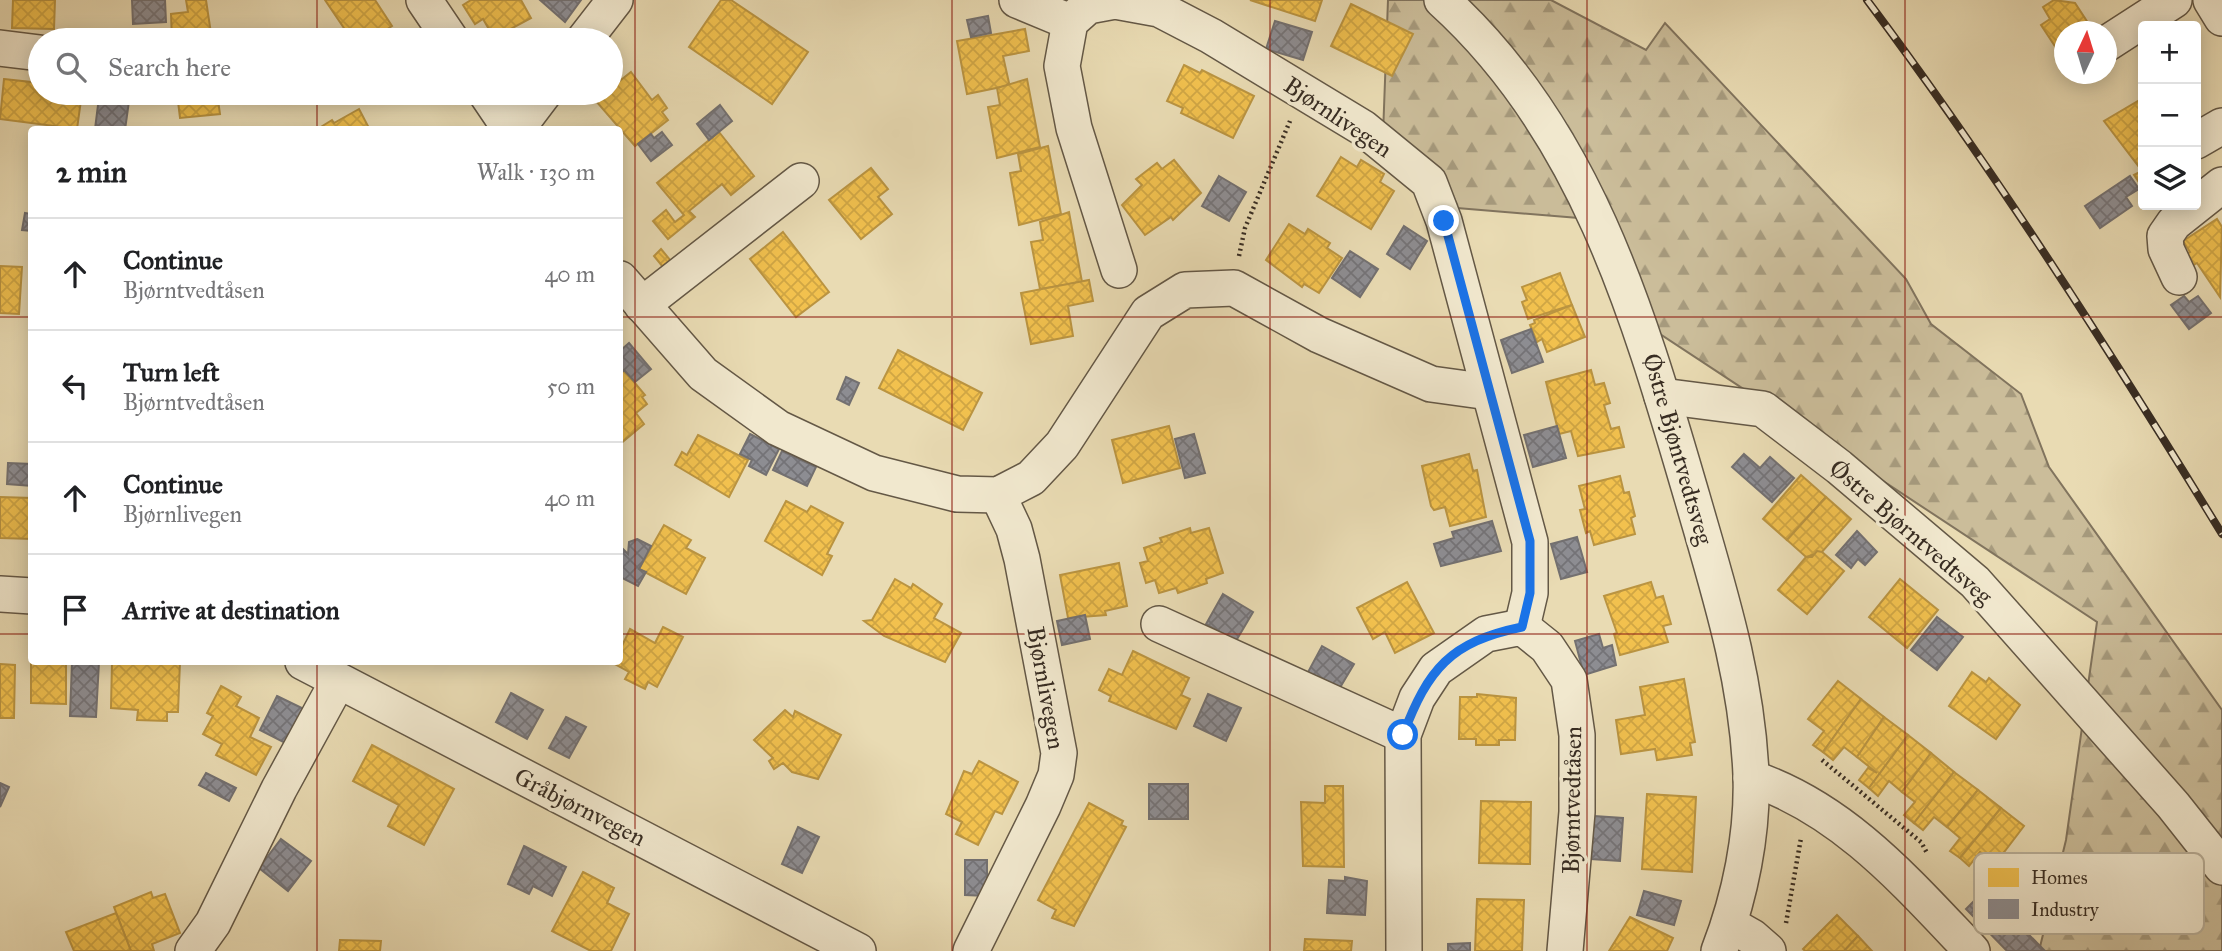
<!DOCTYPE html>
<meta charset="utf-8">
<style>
:root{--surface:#fff;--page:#f6f6f6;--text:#202124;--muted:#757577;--line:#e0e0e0}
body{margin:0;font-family:"IM FELL Great Primer",serif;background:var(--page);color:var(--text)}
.controls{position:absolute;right:21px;top:21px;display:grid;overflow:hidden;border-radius:7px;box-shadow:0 4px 18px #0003}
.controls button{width:63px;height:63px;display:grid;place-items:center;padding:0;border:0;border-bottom:2px solid var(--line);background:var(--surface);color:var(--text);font:35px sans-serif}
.compass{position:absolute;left:2054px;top:21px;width:63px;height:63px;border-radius:50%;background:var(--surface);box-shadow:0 4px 18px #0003;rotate:4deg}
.stop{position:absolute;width:21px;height:21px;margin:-16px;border:5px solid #1a73e8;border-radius:50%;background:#fff}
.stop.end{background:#1a73e8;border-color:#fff;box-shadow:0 2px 7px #0008}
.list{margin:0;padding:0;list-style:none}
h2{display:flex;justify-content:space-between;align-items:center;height:91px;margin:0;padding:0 28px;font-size:30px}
h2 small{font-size:23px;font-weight:400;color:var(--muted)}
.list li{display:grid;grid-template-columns:46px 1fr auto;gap:21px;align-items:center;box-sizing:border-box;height:112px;padding:0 28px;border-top:2px solid var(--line)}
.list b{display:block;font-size:26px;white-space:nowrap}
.list p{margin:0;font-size:23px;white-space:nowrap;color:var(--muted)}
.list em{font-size:23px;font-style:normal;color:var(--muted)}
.icon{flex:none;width:38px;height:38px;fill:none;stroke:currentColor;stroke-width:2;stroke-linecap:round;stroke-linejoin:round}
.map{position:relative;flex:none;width:2222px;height:951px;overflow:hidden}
.search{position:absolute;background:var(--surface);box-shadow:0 4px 18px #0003;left:28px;top:28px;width:595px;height:77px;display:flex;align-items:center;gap:18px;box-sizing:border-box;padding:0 24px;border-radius:38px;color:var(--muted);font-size:26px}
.panel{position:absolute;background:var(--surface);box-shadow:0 4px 18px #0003;left:28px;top:126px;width:595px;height:539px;border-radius:7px}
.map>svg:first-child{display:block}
</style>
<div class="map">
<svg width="2222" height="951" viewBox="0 0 2222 951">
<defs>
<pattern id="forest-firs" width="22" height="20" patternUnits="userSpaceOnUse" patternTransform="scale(1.75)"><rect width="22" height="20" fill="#cbbd9a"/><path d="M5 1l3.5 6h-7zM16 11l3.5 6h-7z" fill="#a69a7d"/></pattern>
<pattern id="homes-cross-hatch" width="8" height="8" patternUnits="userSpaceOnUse" patternTransform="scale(1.75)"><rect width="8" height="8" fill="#f2c14e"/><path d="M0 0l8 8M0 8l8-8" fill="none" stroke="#d0a644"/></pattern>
<pattern id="industry-cross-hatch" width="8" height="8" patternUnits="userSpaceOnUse" patternTransform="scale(1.75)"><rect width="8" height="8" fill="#8d8d92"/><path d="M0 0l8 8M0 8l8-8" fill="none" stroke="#747377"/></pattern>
</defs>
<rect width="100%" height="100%" fill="#e9dbb3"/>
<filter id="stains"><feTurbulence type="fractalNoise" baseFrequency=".00286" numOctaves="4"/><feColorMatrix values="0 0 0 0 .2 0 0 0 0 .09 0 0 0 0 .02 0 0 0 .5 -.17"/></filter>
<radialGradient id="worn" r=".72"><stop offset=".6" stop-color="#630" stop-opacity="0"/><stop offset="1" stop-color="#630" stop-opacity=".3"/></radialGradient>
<polygon fill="url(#forest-firs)" stroke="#81745e" stroke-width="2" points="1388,0 1551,0 1646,50 1665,23 1906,279 1931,324 2021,394 2049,467 2222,710 2222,951 2039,951 2066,840 2097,622 1651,328 1615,221 1433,206 1383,135"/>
<g fill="url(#homes-cross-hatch)" stroke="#ba9441" stroke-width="2">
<polygon points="13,0 55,0 54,29 12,28"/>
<polygon points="186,0 206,0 212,40 172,40 171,14 188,12"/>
<polygon points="325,0 375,0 392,26 371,40 352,40"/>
<polygon points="471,0 521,0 531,18 494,38 483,19 475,24 463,5"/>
<polygon points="721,0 731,0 808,52 772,104 689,47"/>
<polygon points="1250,0 1322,0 1315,21"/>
<polygon points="2054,0 2075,3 2094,32 2064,32 2064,60 2041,25 2050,19 2043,7"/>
<polygon points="1351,4 1413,34 1392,76 1331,46"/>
<polygon points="1025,29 1029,51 1003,56 1009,83 1006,86 967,94 957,41"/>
<polygon points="1184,65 1200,73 1202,70 1254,96 1233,138 1181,113 1183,108 1167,101"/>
<polygon points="631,72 652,100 658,95 667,108 662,112 668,120 635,146 595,100 604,93 611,93 611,88"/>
<polygon points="4,79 40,83 40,93 82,93 77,129 0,119"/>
<polygon points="1027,79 1040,147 997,158 988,107 1000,105 997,88"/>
<polygon points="177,93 217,93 220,114 180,118"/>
<polygon points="2143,98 2143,188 2134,175 2142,171 2104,121"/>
<polygon points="359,109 370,130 316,130 332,120 334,123"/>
<polygon points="719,132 754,176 731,195 722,184 689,211 695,217 668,239 653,221 666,210 675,222 684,215 657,183"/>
<polygon points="1048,146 1061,214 1019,225 1010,173 1021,171 1018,154"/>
<polygon points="1341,157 1357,167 1361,160 1384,174 1380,182 1394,191 1371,229 1317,196"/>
<polygon points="1174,160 1201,193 1173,220 1171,217 1145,235 1122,205 1142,185 1136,179 1157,163 1162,169"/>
<polygon points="871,168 888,189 878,197 892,214 861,239 829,200"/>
<polygon points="1069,212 1082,282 1040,289 1031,242 1043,240 1040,222"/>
<polygon points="2217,219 2222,227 2220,297 2197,263 2192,266 2184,255 2190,252 2183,241"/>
<polygon points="1289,224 1305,234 1308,229 1330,243 1327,248 1342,258 1319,293 1304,284 1302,287 1266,260"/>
<polygon points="783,232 829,292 796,317 750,259"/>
<polygon points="661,249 671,261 663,267 654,256"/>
<polygon points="0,266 22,267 19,314 0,313"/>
<polygon points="1560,273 1572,305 1528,319 1522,302 1527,300 1522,287"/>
<polygon points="1089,280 1093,301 1068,306 1073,336 1031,344 1021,293"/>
<polygon points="1572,305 1585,337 1547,352 1542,339 1537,342 1530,325 1535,323 1534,320"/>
<polygon points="898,350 982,393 963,430 879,388"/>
<polygon points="624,370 645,395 642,397 647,404 636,413 644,424 620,444 620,374"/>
<polygon points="1591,370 1595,385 1604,383 1610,403 1604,405 1611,429 1619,427 1624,447 1578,456 1571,431 1559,434 1546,382"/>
<polygon points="1169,426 1180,468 1123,483 1112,440"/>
<polygon points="698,435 748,460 729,497 675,465 682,452 687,455"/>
<polygon points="1469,454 1473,471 1477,470 1486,517 1450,526 1445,507 1434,510 1431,506 1422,466"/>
<polygon points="1801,475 1826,497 1787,540 1763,519"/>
<polygon points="1620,476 1624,493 1629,492 1635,516 1631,518 1635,534 1594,545 1590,531 1586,533 1580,510 1585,509 1579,486"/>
<polygon points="0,497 32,498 32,539 0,538"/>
<polygon points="1826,497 1851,519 1822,552 1806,557 1787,540"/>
<polygon points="786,501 807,512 811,506 843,523 827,554 832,556 822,575 765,541"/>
<polygon points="664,525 691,540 686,548 705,558 686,594 639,569"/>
<polygon points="1190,528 1191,533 1209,528 1223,573 1206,579 1207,583 1178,593 1176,588 1159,593 1155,580 1146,583 1140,563 1148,561 1144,548 1162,542 1160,538"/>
<polygon points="1817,551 1822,552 1844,571 1807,614 1778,590 1806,557 1812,557"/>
<polygon points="1119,563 1127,606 1105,611 1106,615 1068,618 1060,575"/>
<polygon points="895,579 911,588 913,584 942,604 934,618 961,633 945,662 884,636 864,621 872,620"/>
<polygon points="1900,579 1938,610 1907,648 1869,617"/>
<polygon points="1407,582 1434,633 1395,653 1385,632 1373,639 1357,608"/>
<polygon points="1651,582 1656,598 1663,596 1671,624 1663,626 1668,642 1620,655 1614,634 1617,633 1604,596"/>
<polygon points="663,627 683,637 657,687 648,682 645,689 625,679 629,672 613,663 620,662 620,650 630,629 655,643"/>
<polygon points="31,647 32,662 66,662 66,704 31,703"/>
<polygon points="1133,651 1189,678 1181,695 1190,699 1176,729 1109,701 1111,696 1099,690 1109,669 1122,675"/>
<polygon points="112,662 180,662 178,712 167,712 167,721 137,720 138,710 111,708"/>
<polygon points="0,664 15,665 14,718 0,718"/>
<polygon points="1972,672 1986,682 1989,678 2020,705 1996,739 1949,706"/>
<polygon points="1684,679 1695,742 1690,743 1692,755 1657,760 1655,749 1621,754 1616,720 1645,715 1640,687"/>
<polygon points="1838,681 1861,699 1823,752 1813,745 1824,731 1808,719"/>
<polygon points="221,686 241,697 236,706 259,718 250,737 271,747 256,775 216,755 222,744 203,734 213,716 207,713"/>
<polygon points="1477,694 1516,698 1515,740 1499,740 1499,745 1476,745 1476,739 1459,739 1460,697 1477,697"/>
<polygon points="1861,699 1884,717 1857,757 1844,747 1833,760 1823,752"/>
<polygon points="785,710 793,717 795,711 841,735 818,779 792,772 783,763 774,769 769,761 773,758 754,740"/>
<polygon points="1884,717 1908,735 1869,788 1859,780 1868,768 1877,773 1857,757"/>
<polygon points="1908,735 1931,753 1902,792 1889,781 1878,796 1869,788"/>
<polygon points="372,745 454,789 424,845 388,826 399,805 353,781"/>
<polygon points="1931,753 1954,772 1914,823 1904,815 1915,802 1902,792"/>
<polygon points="979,761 1018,782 1002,814 995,811 978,845 956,834 962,822 946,814 964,771 972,774"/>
<polygon points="1954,772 1978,790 1947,827 1934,817 1923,830 1914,823"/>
<polygon points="1325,786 1343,786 1344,867 1303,866 1301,802 1325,803"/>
<polygon points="1978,790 2001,808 1960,858 1950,851 1960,838 1947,827"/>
<polygon points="1647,794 1696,797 1692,872 1642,869"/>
<polygon points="1481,801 1531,802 1530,864 1479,863"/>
<polygon points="1089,803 1123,821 1121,825 1126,827 1074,926 1052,918 1056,910 1038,900"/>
<polygon points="2001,808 2024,826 1995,864 1980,852 1969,866 1960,858"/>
<polygon points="583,872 614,888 607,903 629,914 611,951 591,951 552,931"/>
<polygon points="151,892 153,898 165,894 180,933 152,944 154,951 131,951 114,907"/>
<polygon points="1477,899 1524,900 1522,951 1475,951"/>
<polygon points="116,913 131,951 74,951 66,932"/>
<polygon points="1837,915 1858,936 1844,951 1805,951 1803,949"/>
<polygon points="1630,917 1673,938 1667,951 1609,951"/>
<polygon points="1858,936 1872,951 1844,951"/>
<polygon points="1305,939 1352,941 1351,951 1304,951"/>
<polygon points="340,940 381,941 380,951 339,951"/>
</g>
<g fill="url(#industry-cross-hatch)" stroke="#737070" stroke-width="2">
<polygon points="132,0 165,0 166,22 133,24"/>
<polygon points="540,0 581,0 565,22"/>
<polygon points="988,16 991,33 971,37 967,20"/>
<polygon points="1275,21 1312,32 1303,60 1266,49"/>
<polygon points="99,97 129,101 125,130 95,129"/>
<polygon points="720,105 732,121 709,140 697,124"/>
<polygon points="662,132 672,145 651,161 638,144 651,134 654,138"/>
<polygon points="1219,176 1246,192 1229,221 1202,206"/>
<polygon points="2130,176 2139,189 2126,197 2132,206 2100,228 2085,206"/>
<polygon points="25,213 32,214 32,231 22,230"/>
<polygon points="1404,226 1427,241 1410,269 1387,254"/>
<polygon points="1350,251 1378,269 1360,297 1332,278"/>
<polygon points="2184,296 2189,302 2198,296 2211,313 2189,329 2171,305"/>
<polygon points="1531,329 1543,362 1512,373 1501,340"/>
<polygon points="629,343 651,369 635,382 624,370 620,374 620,351"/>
<polygon points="846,377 859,383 849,405 837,399"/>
<polygon points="1557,426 1566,458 1533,467 1524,435"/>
<polygon points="750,434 779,449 766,475 749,466 752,460 740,454"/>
<polygon points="1194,434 1205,473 1185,478 1175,439"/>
<polygon points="782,451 816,467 807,486 773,470"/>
<polygon points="1744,454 1760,468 1770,457 1794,478 1772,502 1732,467"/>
<polygon points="8,463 32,464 32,486 7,484"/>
<polygon points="1492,521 1501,551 1441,566 1434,544 1454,538 1452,532"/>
<polygon points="1857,531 1877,552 1865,565 1858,559 1851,568 1836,555"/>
<polygon points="1577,537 1587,572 1561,579 1551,544"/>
<polygon points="637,539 651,546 639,569 646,572 638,586 620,577 620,551 623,549 628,554 629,542"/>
<polygon points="1223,594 1253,612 1236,641 1206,624"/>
<polygon points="1085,615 1090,639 1062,645 1057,621"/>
<polygon points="1937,617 1963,637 1937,670 1911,650"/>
<polygon points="1599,634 1603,648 1612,645 1616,665 1584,675 1575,641"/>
<polygon points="1322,646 1354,664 1338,691 1307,674"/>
<polygon points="72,662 99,662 96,717 70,716"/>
<polygon points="511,693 543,710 527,739 496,722"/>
<polygon points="1208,694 1241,708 1226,741 1194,726"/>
<polygon points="277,696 308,711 291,746 260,730"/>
<polygon points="566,717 586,727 569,758 549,748"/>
<polygon points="206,773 236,788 229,801 199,785"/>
<polygon points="0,783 9,787 0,807"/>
<rect x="1149" y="784" width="39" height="35"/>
<polygon points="1594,816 1623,818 1620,861 1591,859"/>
<polygon points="798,827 819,837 802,873 782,864"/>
<polygon points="281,839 311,861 288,891 259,868"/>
<polygon points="524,846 566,867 552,896 533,886 529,894 508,884"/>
<polygon points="965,860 987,860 987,896 965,895"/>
<polygon points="1345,877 1367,881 1365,915 1327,913 1329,880 1345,881"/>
<polygon points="1985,890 2045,951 2007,951 1966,909"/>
<polygon points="1644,891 1681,901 1674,925 1637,915"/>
<polygon points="1470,943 1470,951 1448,951 1448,944"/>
</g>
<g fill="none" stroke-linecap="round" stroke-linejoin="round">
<defs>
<g id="minor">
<polyline points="424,0 451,40"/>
<polyline points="1017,0 1070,22"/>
<path d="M 1442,0 C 1587,131 1639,316 1692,497 C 1719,591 1747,677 1751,775 C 1753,834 1740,897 1719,951"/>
<polyline points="2211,0 2222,18"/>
<polyline points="584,40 615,0"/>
<polyline points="2106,44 2174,0"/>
<polyline points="0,48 40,53"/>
<polyline points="486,93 511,130"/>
<polyline points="516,130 544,93"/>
<polyline points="2196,141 2222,126"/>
<polyline points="1119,270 1074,128 1062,66 1070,22 1088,6 1115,1 1159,9 1211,36 1363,128 1429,182 1444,221 1530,542 1530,593 1522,627"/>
<polyline points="2179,277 2166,249 2165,236 2174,223 2222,185"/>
<polyline points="620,279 703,374 778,428 874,473 957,494 998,495 1031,478 1062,445 1148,313 1185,290 1234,288 1319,335 1431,384 1489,392"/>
<polyline points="642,305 801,181"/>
<polyline points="1662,396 1763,409 1839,467 1975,582 2173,805 2222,867"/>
<polyline points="0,594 32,596"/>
<polyline points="1159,624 1403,735"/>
<polyline points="303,662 858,951"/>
<path d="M 1751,778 C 1844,809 1907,883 1972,951"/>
<polyline points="1729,924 1752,937 1768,951"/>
<polyline points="193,951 213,923 279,789 338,681"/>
<polyline points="971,951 1043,806 1056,775 1059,753 1022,559 1014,529 998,495"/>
<polyline points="1404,951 1403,735 1417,698 1436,669 1486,634 1522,627 1547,647 1569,680 1577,735 1577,812 1565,951"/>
</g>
</defs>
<use href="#minor" stroke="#645846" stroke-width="38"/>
<g stroke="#372c22" stroke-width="4.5" stroke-dasharray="2 3.5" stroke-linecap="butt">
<polyline points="1239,256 1245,228 1290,121"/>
<polyline points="1822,760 1921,842 1927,853"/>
<polyline points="1786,923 1801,838"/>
</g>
<use href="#minor" stroke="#f1e8ce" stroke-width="35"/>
<defs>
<path id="rail" d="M 1867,0 C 1995,171 2110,351 2222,534"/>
</defs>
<use href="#rail" stroke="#372c22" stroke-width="8"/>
<use href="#rail" stroke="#f1e8ce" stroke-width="5" stroke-dasharray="16" stroke-linecap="butt"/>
</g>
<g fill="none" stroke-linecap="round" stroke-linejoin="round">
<path stroke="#1a73e8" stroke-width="9" d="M 1403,735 C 1428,669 1450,642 1522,627 L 1530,593 L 1530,541 L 1444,221"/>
</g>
<path fill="none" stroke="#8f2418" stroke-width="2" stroke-opacity="0.55" d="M 317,0 L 317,40M 635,0 L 635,951M 952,0 L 952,951M 1270,0 L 1270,951M 1587,0 L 1587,951M 1905,0 L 1905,951M 317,93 L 317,130M 0,317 L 32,317M 620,317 L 2222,317M 0,634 L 32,634M 620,634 L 2222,634M 317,662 L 317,951"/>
<g text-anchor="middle" stroke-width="7" stroke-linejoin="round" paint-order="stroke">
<g font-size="24" fill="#372c22" stroke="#f1e8ce">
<text transform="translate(1338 117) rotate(34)" y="8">Bjørnlivegen</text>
<text transform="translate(1678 449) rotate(74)" y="8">Østre Bjøntvedtsveg</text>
<text transform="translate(1911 532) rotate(41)" y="8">Østre Bjørntvedtsveg</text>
<text transform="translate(1046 688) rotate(80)" y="8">Bjørnlivegen</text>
<text transform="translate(1572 800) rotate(-89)" y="8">Bjørntvedtåsen</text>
<text transform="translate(580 807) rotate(27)" y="8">Gråbjørnvegen</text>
</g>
</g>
<rect x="1974" y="853" width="230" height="81" rx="10" fill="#f1e8ce" stroke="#b9b09a" stroke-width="2"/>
<rect x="1988" y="868" width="31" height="19" fill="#f2c14e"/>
<rect x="1988" y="899" width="31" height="20" fill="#8d8d92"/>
<g font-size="19" fill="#372c22">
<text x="2031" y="884">Homes</text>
<text x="2031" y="916">Industry</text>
</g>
<rect width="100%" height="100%" filter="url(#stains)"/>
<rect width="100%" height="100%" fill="url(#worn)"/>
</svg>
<div class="controls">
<button>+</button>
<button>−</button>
<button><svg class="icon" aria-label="layers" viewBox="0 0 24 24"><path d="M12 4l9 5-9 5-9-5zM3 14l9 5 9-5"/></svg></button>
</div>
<svg class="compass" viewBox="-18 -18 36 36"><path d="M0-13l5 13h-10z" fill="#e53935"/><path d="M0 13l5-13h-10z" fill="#757577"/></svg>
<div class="stop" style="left:1403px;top:735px"></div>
<div class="stop end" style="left:1444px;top:221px"></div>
<div class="search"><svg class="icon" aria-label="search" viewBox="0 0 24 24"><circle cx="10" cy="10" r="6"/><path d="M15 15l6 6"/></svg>Search here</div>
<section class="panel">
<h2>2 min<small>Walk · 130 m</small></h2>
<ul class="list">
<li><svg class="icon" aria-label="ahead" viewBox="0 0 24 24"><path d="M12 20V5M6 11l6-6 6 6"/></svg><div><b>Continue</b><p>Bjørntvedtåsen</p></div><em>40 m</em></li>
<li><svg class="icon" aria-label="left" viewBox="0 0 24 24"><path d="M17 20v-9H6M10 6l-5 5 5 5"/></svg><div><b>Turn left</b><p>Bjørntvedtåsen</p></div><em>50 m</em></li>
<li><svg class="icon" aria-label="ahead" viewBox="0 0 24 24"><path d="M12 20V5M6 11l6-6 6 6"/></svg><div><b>Continue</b><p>Bjørnlivegen</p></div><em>40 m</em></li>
<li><svg class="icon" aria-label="arrive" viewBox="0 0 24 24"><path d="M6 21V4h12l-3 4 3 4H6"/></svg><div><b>Arrive at destination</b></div></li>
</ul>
</section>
</div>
